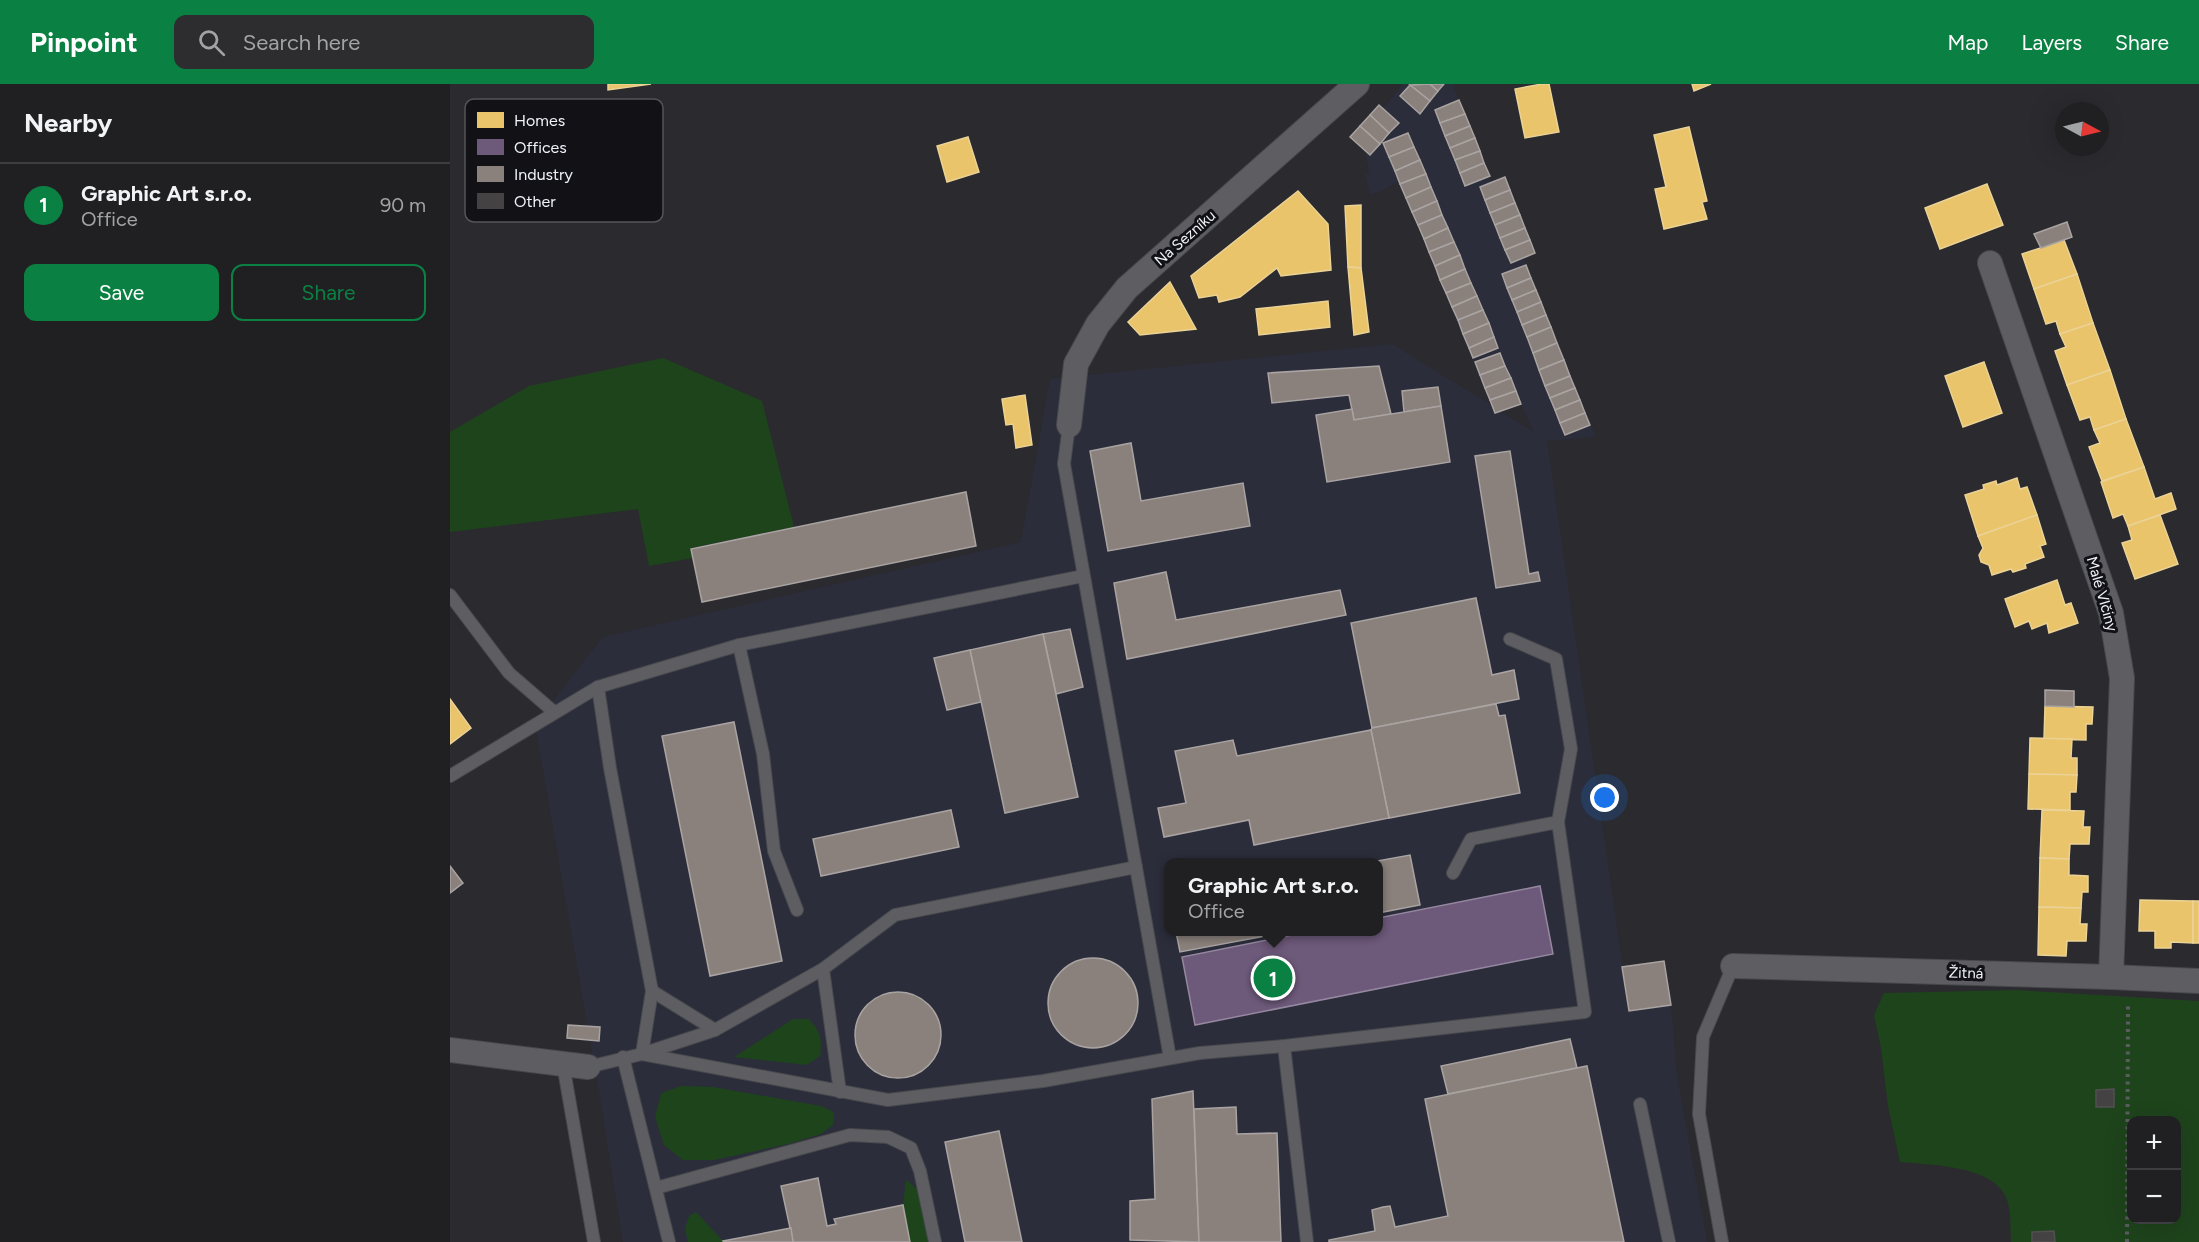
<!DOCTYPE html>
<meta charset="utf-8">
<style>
:root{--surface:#202023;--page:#2d2d30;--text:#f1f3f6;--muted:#a2a3a6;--line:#3d3e41;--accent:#0b8043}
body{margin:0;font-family:Figtree,sans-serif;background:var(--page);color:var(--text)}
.controls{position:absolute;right:18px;bottom:18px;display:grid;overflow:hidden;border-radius:12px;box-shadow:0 6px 24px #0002}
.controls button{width:54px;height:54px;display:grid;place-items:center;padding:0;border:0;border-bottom:2px solid var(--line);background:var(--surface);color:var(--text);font:30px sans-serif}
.compass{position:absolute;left:1605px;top:18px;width:54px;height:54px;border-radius:50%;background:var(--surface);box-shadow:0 6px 24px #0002;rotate:97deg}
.you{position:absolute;left:1155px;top:714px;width:21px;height:21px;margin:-15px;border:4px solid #fff;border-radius:50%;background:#1a73e8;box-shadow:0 0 0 9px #1a73e833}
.badge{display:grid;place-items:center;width:39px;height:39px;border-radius:50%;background:var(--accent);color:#fff;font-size:20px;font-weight:700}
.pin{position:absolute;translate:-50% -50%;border:3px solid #fff;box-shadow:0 2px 6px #0006}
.popup{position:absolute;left:714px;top:774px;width:219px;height:78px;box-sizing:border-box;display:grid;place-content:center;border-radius:12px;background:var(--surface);filter:drop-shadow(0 2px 4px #0005);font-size:20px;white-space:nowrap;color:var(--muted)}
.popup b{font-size:22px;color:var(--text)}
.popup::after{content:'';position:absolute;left:50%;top:100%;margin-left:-12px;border:12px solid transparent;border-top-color:var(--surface)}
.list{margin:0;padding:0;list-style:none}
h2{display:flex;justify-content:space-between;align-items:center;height:78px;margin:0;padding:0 24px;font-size:26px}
h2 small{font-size:20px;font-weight:400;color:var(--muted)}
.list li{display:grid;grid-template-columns:39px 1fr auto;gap:18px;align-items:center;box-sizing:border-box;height:84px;padding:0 24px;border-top:2px solid var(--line)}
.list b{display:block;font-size:22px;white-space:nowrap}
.list p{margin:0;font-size:20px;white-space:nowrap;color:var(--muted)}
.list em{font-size:20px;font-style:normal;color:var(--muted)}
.actions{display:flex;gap:12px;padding:18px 24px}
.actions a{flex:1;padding:14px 0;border:2px solid var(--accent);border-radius:12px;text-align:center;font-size:21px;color:var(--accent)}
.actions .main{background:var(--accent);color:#fff}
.icon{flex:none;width:33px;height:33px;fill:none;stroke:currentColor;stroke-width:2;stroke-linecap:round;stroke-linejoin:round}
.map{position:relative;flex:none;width:1749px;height:1158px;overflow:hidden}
header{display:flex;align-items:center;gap:36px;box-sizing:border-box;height:84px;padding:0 30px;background:var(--accent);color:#fff}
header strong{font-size:28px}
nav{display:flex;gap:33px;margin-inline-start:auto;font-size:21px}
.search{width:420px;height:54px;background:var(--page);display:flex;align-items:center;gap:15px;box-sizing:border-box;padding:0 21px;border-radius:12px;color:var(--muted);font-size:22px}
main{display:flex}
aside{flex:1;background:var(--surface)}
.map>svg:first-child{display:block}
</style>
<header>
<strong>Pinpoint</strong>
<div class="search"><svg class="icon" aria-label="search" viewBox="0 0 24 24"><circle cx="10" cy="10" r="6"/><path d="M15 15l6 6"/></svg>Search here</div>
<nav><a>Map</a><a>Layers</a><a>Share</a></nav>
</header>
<main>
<aside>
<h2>Nearby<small></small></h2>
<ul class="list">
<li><span class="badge">1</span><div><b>Graphic Art s.r.o.</b><p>Office</p></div><em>90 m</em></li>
</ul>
<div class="actions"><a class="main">Save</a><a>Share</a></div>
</aside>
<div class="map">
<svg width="1749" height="1158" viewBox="0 0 1749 1158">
<rect width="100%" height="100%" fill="#2a2a2f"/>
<path fill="#2b2d3b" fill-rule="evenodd" d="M 953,0 L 1004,0 L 1003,2 L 1041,98 L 1055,93 L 1085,169 L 1074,174 L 1076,181 L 1146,353 L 1097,357 L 1179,927 L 1221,921 L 1227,992 L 1257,1158 L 173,1158 L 150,1013 L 85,640 L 153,553 L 571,458 L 600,295 L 942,260 L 1041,321 L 949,97 L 929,108 L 920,110 L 915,90 L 919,89 L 915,67 L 900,53 L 929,21 L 933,24 ZM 1071,320 L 1084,348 L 1051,328 ZM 718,778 L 928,778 L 928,848 L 718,848 Z"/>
<g fill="#1e441c" fill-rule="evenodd">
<polygon points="213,274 312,317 344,443 241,464 243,474 199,482 188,425 0,448 0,348 79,302"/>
<path d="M 1566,906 L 1749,917 L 1749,1158 L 1561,1158 C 1560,1143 1562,1125 1555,1111 C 1539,1081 1480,1081 1450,1078 L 1438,1022 L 1431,964 L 1424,931 L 1434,909 ZM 1682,1036 L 1726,1036 L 1726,1136 L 1682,1136 Z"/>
<path d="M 343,935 L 359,935 C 371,948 372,956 370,972 L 357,981 L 284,973 Z"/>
<polygon points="231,1002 263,1003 371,1022 384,1028 383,1041 371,1050 338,1060 264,1076 233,1076 214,1061 205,1033 211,1009"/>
<path d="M 456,1096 C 479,1110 478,1133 483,1158 L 460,1158 L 453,1121 Z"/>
<polygon points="246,1128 273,1157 274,1158 238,1158 235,1145 239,1132"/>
</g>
<g fill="#e9c46a" stroke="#ebd295" stroke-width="1.5">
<polygon points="158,0 201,0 158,6"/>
<polygon points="1092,0 1099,0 1109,48 1075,54 1065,5"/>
<polygon points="1242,0 1261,0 1244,7"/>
<polygon points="1239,43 1257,117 1252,118 1257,135 1214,145 1205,105 1216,103 1204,51"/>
<polygon points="518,53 529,88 497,98 487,62"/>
<polygon points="1537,100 1553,141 1490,165 1475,124"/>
<polygon points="848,107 878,140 881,186 831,192 827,184 790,213 769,218 767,211 749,214 741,192"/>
<polygon points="911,121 911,184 898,183 895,122"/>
<polygon points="1614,156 1627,190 1584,205 1572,170"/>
<polygon points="898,183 911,184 919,248 904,251"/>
<polygon points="1627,190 1643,239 1610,250 1606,237 1596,240 1584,205"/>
<polygon points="720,198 746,245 690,251 678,238"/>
<polygon points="878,217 880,243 809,251 806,225"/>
<polygon points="1643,239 1660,286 1617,301 1605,267 1616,263 1610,250"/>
<polygon points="1534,278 1552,329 1513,343 1495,292"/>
<polygon points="1660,286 1676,335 1644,346 1640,333 1630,336 1617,301"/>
<polygon points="575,311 582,361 566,364 563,340 556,341 552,315"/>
<polygon points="1676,335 1694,383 1652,397 1639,363 1650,359 1644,346"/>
<polygon points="1694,383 1705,415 1721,409 1726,425 1678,442 1673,430 1663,434 1651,398"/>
<polygon points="1567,394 1570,405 1577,403 1587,431 1528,452 1515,411 1534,405 1533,401 1546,397 1547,401"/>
<polygon points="1587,431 1596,460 1590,462 1594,473 1575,480 1576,484 1563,488 1561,485 1542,491 1539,481 1531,478 1529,471 1533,464 1528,452"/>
<polygon points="1710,431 1728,480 1685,495 1672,459 1682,456 1678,442"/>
<polygon points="1607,496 1615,521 1621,519 1628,539 1599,549 1597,539 1582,545 1579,537 1565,543 1555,515"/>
<polygon points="0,615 21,644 0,660"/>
<polygon points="1595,622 1643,623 1642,640 1636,640 1636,656 1594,655"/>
<polygon points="1580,654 1622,655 1621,674 1627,674 1627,691 1579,690"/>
<polygon points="1579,690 1627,691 1626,708 1620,708 1620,726 1578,725"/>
<polygon points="1592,726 1634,727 1633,743 1640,743 1639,760 1620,760 1619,775 1590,774"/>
<polygon points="1590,774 1619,775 1619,791 1638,792 1638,808 1632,808 1631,824 1589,823"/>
<polygon points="1690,816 1743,817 1743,859 1721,858 1721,864 1705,864 1705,847 1689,847"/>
<rect x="1743" y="817" width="6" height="42"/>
<polygon points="1589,823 1631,824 1630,840 1637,840 1636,857 1617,857 1616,872 1588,871"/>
</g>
<polygon fill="#6d597a" stroke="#9587a0" stroke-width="1.5" points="1090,802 1103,870 745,941 732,873 857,848 928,848 928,834"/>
<g fill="#8a817c" stroke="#a9a3a2" stroke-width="1.5">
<polygon points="980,0 988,7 980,17 960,1"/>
<polygon points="980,0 994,0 988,7"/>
<polygon points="960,1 980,17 970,30 950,12"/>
<polygon points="1009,16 1015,30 990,39 985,26"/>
<polygon points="929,21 949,39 939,49 920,31"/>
<polygon points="1015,30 1020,42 995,52 990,39"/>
<polygon points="920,31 939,49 930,60 910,42"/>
<polygon points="910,42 930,60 920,71 900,53"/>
<polygon points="1020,42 1025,54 1000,64 995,52"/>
<polygon points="958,49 964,63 939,73 933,59"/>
<polygon points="1025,54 1030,67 1005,76 1000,64"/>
<polygon points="964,63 970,76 945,87 939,73"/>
<polygon points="1030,67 1034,79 1010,89 1005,76"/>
<polygon points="970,76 976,90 950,100 945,87"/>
<polygon points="1034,79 1040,92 1015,102 1010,89"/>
<polygon points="976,90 981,103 956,114 950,100"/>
<polygon points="1055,93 1060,106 1035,116 1030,103"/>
<polygon points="981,103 987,117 962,128 956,114"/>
<polygon points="1060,106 1065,119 1040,129 1035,116"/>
<polygon points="987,117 992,131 968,141 962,128"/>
<polygon points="1065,119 1070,131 1045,141 1040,129"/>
<polygon points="992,131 998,144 974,155 968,141"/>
<polygon points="1070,131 1075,144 1050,154 1045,141"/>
<polygon points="1617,138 1622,153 1591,164 1584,150"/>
<polygon points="998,144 1004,158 979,168 974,155"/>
<polygon points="1075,144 1080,156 1055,166 1050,154"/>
<polygon points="1080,156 1085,169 1061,179 1055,166"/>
<polygon points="1004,158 1010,171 985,182 979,168"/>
<polygon points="1010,171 1015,185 990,196 985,182"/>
<polygon points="1076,181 1081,194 1057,204 1052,190"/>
<polygon points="1015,185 1021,199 996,209 990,196"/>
<polygon points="1081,194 1086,206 1062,216 1057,204"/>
<polygon points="1021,199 1027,212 1002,223 996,209"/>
<polygon points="1086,206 1091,218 1067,228 1062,216"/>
<polygon points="1027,212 1033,226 1008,236 1002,223"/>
<polygon points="1091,218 1096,231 1072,241 1067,228"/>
<polygon points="1033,226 1039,239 1013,250 1008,236"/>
<polygon points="1096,231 1101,243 1077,253 1072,241"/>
<polygon points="1039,239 1044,253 1019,264 1013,250"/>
<polygon points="1101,243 1107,259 1083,269 1077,253"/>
<polygon points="1044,253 1048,264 1023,274 1019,264"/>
<polygon points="1107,259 1114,276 1089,286 1083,269"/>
<polygon points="1050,269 1055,282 1030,291 1025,278"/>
<polygon points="1114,276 1120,292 1095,302 1089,286"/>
<polygon points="929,282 941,330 904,336 899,311 822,319 818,289"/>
<polygon points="1055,282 1061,294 1035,304 1030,291"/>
<polygon points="1120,292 1125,304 1100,314 1095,302"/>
<polygon points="1061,294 1066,307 1040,316 1035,304"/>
<polygon points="988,303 991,322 954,328 952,307"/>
<polygon points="1125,304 1130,316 1105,326 1100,314"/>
<polygon points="1066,307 1071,320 1045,329 1040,316"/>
<polygon points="1130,316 1135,329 1110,339 1105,326"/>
<polygon points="991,322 1000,378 877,398 866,331 902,325 904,336"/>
<polygon points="1135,329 1140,341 1115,351 1110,339"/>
<polygon points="681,359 691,417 793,399 800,442 658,467 640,367"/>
<polygon points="1060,367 1079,490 1088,488 1090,497 1046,504 1025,372"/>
<polygon points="516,408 526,462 252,518 241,465"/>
<polygon points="716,488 726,536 890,506 896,531 677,575 664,499"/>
<polygon points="1026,514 1042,591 1064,586 1069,615 922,644 901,539"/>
<polygon points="620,545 633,603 606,610 593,550"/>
<polygon points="593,550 628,713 555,729 520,566"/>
<polygon points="520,566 531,618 497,626 484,574"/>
<polygon points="1595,606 1624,607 1624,623 1595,622"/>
<polygon points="1046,620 1049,632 1055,631 1070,709 939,734 921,646 922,644"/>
<polygon points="284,638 332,877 260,892 212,652"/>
<polygon points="921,646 939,734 804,761 799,736 714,753 708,724 736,719 725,667 783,656 787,672"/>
<polygon points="501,726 509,763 371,792 363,755"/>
<polygon points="960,771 970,821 928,829 928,778 922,778"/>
<polygon points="0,782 13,799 0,809"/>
<polygon points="726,848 836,848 730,868"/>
<circle cx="643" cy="919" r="45"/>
<polygon points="1214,877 1221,921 1179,927 1172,883"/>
<circle cx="448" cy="951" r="43"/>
<polygon points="118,941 150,943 149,957 117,954"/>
<polygon points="1120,955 1127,984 998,1010 991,982"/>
<polygon points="1137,982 1174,1158 879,1158 879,1156 925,1147 922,1126 933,1123 940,1122 945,1143 998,1132 975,1015"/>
<polygon points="743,1007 749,1158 680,1156 680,1117 705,1115 702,1015"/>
<polygon points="786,1023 787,1050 827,1049 831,1158 749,1158 744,1025"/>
<polygon points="549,1047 572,1158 515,1158 495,1058"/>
<polygon points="368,1094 377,1142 386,1140 384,1135 453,1121 460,1158 343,1158 331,1102"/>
<polygon points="341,1144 343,1158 274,1158 273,1157"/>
</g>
<g fill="#444242" stroke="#524f50" stroke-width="1.5">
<polygon points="1664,1005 1664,1023 1646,1023 1646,1006"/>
<polygon points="1604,1147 1605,1158 1582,1158 1582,1148"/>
</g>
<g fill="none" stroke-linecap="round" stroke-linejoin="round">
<defs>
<g id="lane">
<polyline points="619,341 614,380 720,974"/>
<polyline points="633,492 289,561 148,603 160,684 202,907 192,970 265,946 373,885 445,831 686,783"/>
<polyline points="0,511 59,589 104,628"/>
<polyline points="289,561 313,670 324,767 347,826"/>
<polyline points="0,692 148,603"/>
<polyline points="1003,789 1021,755 1108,738"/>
<polyline points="373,885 390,1008"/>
<polyline points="202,907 265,946"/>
<polyline points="834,962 857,1158"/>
<polyline points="173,973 219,1158"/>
<polyline points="113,980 144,1158"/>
<polyline points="138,983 192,970 438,1016 593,997 750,969 834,962 1135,928 1108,738 1121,665 1106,575 1060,555"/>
<polyline points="1190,1020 1219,1158"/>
<polyline points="206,1104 400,1051 438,1053 461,1064 470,1087 485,1158"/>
<polyline points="1272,1158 1249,1030 1253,953 1283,882"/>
</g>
<g id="street">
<polyline points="1540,179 1661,529 1672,594 1661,893"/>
<polyline points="619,341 626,280 648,240 677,204 907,0"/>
<polyline points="1283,882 1661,893 1749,897"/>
<polyline points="0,966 138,983"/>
</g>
</defs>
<use href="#lane" stroke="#47494d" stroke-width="14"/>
<use href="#street" stroke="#47494d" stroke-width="26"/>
<polyline stroke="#5b5c60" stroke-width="4" stroke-dasharray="3 4.5" stroke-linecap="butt" points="1677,1158 1678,921"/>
<use href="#lane" stroke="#5e5e62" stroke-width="12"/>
<use href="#street" stroke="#5e5e62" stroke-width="24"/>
</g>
<g text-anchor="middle" stroke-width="6" stroke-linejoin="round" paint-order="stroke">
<g font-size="15" fill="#f1f3fa" stroke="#111116">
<text transform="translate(735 154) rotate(-41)" y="5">Na Sezníku</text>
<text transform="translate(1652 510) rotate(74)" y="5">Malé Vlčiny</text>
<text transform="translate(1516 889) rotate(2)" y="5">Žitná</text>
</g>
</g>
<rect x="15" y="15" width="198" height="123" rx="9" fill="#111116" stroke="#54555a" stroke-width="1.5"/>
<rect x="27" y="28" width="27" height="16" fill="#e9c46a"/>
<rect x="27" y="55" width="27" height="16" fill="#6d597a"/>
<rect x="27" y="82" width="27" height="16" fill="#8a817c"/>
<rect x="27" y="109" width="27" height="16" fill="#444242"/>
<g font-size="16" fill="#f1f3fa">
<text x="64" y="42">Homes</text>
<text x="64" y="69">Offices</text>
<text x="64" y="96">Industry</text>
<text x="64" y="123">Other</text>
</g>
</svg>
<div class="controls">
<button>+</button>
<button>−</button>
</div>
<svg class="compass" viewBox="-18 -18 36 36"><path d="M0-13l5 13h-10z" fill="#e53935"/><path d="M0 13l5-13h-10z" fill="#a2a3a6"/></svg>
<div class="you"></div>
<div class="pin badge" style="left:823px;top:894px">1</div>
<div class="popup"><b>Graphic Art s.r.o.</b>Office</div>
</div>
</main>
